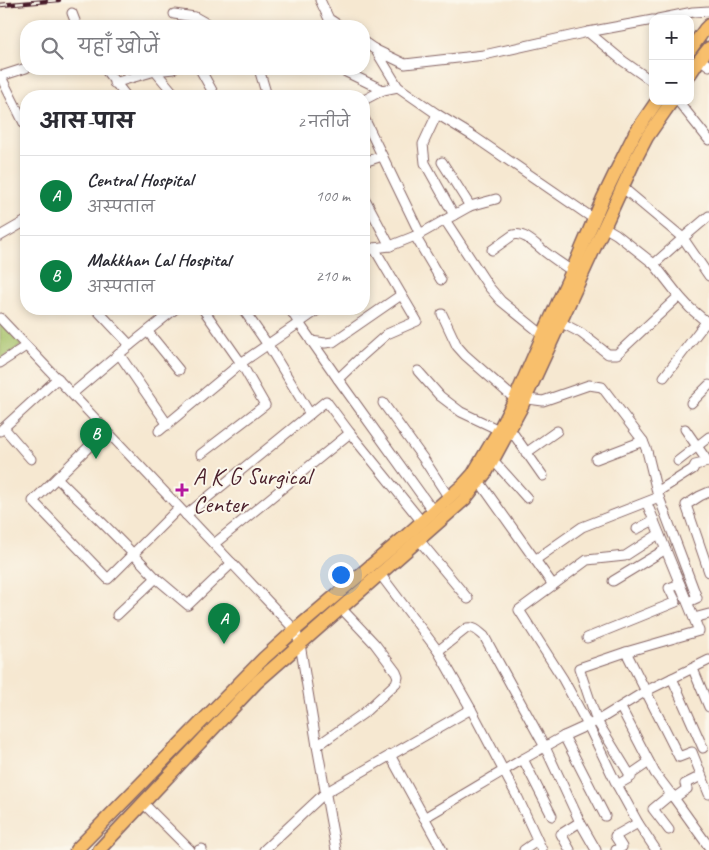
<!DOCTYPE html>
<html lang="hi">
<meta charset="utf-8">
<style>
:root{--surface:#fff;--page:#f2f2f3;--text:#2b2b33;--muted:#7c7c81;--line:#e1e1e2;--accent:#0b8043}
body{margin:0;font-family:Caveat,"Playpen Sans Deva",sans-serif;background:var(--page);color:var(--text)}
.controls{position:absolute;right:15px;top:15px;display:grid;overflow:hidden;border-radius:10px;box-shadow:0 2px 8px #0003}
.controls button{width:45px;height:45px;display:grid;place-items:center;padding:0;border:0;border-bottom:1px solid var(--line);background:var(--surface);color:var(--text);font:25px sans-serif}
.you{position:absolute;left:340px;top:574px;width:18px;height:18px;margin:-12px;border:4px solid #fff;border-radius:50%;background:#1a73e8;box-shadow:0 0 0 8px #1a73e833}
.badge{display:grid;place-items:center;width:32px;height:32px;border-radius:50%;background:var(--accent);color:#fff;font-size:16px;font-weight:700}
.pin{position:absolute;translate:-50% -41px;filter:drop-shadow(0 1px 2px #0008)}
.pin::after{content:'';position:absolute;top:26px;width:18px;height:15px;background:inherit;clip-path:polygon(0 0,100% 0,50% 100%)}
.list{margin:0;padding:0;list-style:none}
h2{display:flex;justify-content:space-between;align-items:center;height:65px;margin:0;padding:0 20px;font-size:21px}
h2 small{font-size:16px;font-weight:400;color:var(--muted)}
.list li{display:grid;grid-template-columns:32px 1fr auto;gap:15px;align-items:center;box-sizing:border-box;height:80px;padding:0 20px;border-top:1px solid var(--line)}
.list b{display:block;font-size:19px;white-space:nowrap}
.list p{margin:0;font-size:16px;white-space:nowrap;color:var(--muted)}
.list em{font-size:16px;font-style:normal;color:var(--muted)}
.icon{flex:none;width:28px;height:28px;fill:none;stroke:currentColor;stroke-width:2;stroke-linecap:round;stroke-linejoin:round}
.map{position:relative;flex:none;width:709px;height:850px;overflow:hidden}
.search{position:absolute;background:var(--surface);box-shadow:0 2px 8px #0003;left:20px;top:20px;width:350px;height:55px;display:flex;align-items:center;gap:12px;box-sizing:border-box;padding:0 18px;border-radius:20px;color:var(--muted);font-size:19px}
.panel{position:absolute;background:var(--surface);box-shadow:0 2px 8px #0003;left:20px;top:90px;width:350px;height:225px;border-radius:20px}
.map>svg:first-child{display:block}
</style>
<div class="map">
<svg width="709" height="850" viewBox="0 0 709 850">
<rect width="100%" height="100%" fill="#fbf7ec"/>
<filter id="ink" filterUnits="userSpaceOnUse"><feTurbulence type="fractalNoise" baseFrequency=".02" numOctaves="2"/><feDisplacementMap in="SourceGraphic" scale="10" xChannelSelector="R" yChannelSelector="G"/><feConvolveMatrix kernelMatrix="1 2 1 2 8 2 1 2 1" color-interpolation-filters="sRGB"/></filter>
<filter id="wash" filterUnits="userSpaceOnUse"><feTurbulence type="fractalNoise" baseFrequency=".0096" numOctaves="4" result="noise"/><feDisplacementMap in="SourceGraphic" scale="20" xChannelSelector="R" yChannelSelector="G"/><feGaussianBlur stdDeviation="1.12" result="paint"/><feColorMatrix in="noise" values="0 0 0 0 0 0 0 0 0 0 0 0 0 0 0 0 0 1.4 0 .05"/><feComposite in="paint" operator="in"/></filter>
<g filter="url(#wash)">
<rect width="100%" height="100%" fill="#f6e8d1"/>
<polygon fill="#a5c168" stroke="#78704a" points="0,322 22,345 0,360"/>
</g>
<g filter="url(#ink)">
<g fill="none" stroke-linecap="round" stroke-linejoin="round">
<defs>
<g id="minor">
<polyline points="320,0 329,19 340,26"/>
<polyline points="72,13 77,26"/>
<polyline points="174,14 195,17 211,26"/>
<polyline points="658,19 693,12 709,11"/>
<polyline points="588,32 623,61 653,82"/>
<polyline points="364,42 374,49 405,64 484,55 588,32 653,20"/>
<polyline points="375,49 398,87"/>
<polyline points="700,59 709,66"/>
<polyline points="105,69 126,96"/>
<polyline points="200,69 215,96"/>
<polyline points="259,69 267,96"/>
<polyline points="340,69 383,90"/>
<polyline points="155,71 176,96"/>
<polyline points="0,75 26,127"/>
<polyline points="1,76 26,68"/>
<polyline points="114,83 155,71 173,69"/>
<polyline points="364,100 383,90 398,87 437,114 473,136 594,219"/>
<polyline points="678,101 709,140"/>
<polyline points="437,114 423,144 425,163 454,215"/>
<polyline points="364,118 420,234 390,246 374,248 364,252"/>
<polyline points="364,162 382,156"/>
<polyline points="442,162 470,206"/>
<polyline points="622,187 683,238 709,216"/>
<polyline points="364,197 390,246"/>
<polyline points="445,220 489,287 501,301 543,335"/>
<polyline points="604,227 616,234 654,264 679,296 690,308 709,324"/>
<polyline points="420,234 470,206 496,199"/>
<polyline points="0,236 26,221"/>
<polyline points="415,236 441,280"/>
<path d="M 492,250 L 513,235 C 525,232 536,245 545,252 C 554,259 563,265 572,271"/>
<polyline points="654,264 683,238 709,276"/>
<polyline points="96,309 130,345"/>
<polyline points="158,309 164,317"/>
<polyline points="243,309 268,345 310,414"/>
<polyline points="290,309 299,323 319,309"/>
<polyline points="442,314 457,346 465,355 515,399"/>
<polyline points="0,318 295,630 300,644 317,746 336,850"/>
<polyline points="560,322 581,333 608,354 617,354 679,296"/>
<polyline points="148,332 179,370"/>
<polyline points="311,341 325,343 333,342 401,295"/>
<polyline points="119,354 168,425"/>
<polyline points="0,363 26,346"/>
<polyline points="418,371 440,396 461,412 499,430"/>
<polyline points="664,377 706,322"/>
<polyline points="338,379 361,357 387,334 417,321 374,248"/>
<polyline points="73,393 119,354 175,309"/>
<polyline points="525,398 528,399 543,401 589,385 602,387 643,441 647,451 657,492 697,598 688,602"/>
<polyline points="383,403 425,461 449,498"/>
<polyline points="691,403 709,385"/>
<polyline points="4,428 31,459"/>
<polyline points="510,429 543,476"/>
<polyline points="106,430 33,501 108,579 179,508"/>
<polyline points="0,431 58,378"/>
<polyline points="159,431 241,363 299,323 338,379 433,511"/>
<polyline points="526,453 557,431"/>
<polyline points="201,454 265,405 241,363 203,309"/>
<polyline points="596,459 643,441"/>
<polyline points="493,460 527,498"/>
<polyline points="678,461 709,437"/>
<path d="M 57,478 C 90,511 124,543 156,578"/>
<polyline points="479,481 553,585"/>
<polyline points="657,492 693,469 695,465 708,462 685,429"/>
<polyline points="709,492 700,496 686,505 709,572"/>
<polyline points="186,515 326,401 350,433 422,522"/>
<polyline points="637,529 654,520"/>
<polyline points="419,540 468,599"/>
<polyline points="214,544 350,433"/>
<polyline points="535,560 582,527 659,497"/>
<polyline points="380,574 438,651 471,709 518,798 542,850"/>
<polyline points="613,581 666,549"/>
<polyline points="117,615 156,578 188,605 232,563"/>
<polyline points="694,618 709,614"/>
<polyline points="587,638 676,602 669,588 680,584"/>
<path d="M 438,651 L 467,628 C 475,627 478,631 484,636 L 545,747 L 580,822 L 596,850"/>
<polyline points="626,652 679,757 692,752 709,794"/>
<polyline points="693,669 709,707"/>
<polyline points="672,678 703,748"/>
<polyline points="621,708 655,773 674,798 709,847"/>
<polyline points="564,736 605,816"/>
<polyline points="317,746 364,713 396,683 398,677 396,672 375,644 341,608"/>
<polyline points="390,755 442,850"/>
<polyline points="630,775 597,721 579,668 626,652 699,631 648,506"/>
<polyline points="617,785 631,777 630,775 649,762"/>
<polyline points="674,798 687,789 685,784 701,776"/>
<polyline points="143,803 190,850"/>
<polyline points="552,816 523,759 564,736 597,721 646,691 709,660"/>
<polyline points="424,818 523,759"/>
<polyline points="669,830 653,809 671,794"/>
<polyline points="199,850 202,849"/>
<polyline points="264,850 325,793 471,709"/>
<polyline points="524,850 537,841"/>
<polyline points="570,850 561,834 580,822"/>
<polyline points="616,850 622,847 615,836 638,823"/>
<polyline points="656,850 638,823 617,785 588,725 563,679 519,610 587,560 625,556 659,534"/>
</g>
<g id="primary">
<polyline points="690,50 705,29 709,25"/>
<polyline points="690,74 700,59 709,48"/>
<polyline points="76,850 264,658 295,630 408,534 464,484 473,474 499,430 515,399 543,335 572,271 603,198 617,169 635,133 657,101"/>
<polyline points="99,850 257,682 465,499 487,471 520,410 634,162 647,137 672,101"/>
</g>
</defs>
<use href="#minor" stroke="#866565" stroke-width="11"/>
<use href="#primary" stroke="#866565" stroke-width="15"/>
<use href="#minor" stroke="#fff" stroke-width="9"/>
<use href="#primary" stroke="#f8bf6c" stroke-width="12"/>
<defs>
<polyline id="rail" points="0,5 59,0"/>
</defs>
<use href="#rail" stroke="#4a1f2b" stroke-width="4.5"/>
<use href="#rail" stroke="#fbf7ec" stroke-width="2.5" stroke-dasharray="8" stroke-linecap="butt"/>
</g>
</g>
<path fill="#b5179e" stroke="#fbf7ec" stroke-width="2" d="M179.5 482.5h5v5h5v5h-5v5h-5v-5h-5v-5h5z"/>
<g text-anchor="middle" stroke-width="4" stroke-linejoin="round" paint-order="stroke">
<g font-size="24" fill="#4a1f2b" stroke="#fbf7ec" text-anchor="start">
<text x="193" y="484">A K G Surgical<tspan x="193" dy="28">Center</tspan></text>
</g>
</g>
</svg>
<div class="controls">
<button>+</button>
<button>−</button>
</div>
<div class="you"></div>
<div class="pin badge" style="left:224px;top:644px">A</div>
<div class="pin badge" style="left:96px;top:459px">B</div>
<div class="search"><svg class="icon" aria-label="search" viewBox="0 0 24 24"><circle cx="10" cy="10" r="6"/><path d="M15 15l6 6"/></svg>यहाँ खोजें</div>
<section class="panel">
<h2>आस-पास<small>2 नतीजे</small></h2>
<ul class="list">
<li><span class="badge">A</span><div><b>Central Hospital</b><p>अस्पताल</p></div><em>100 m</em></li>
<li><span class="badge">B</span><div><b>Makkhan Lal Hospital</b><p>अस्पताल</p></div><em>210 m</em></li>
</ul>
</section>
</div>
